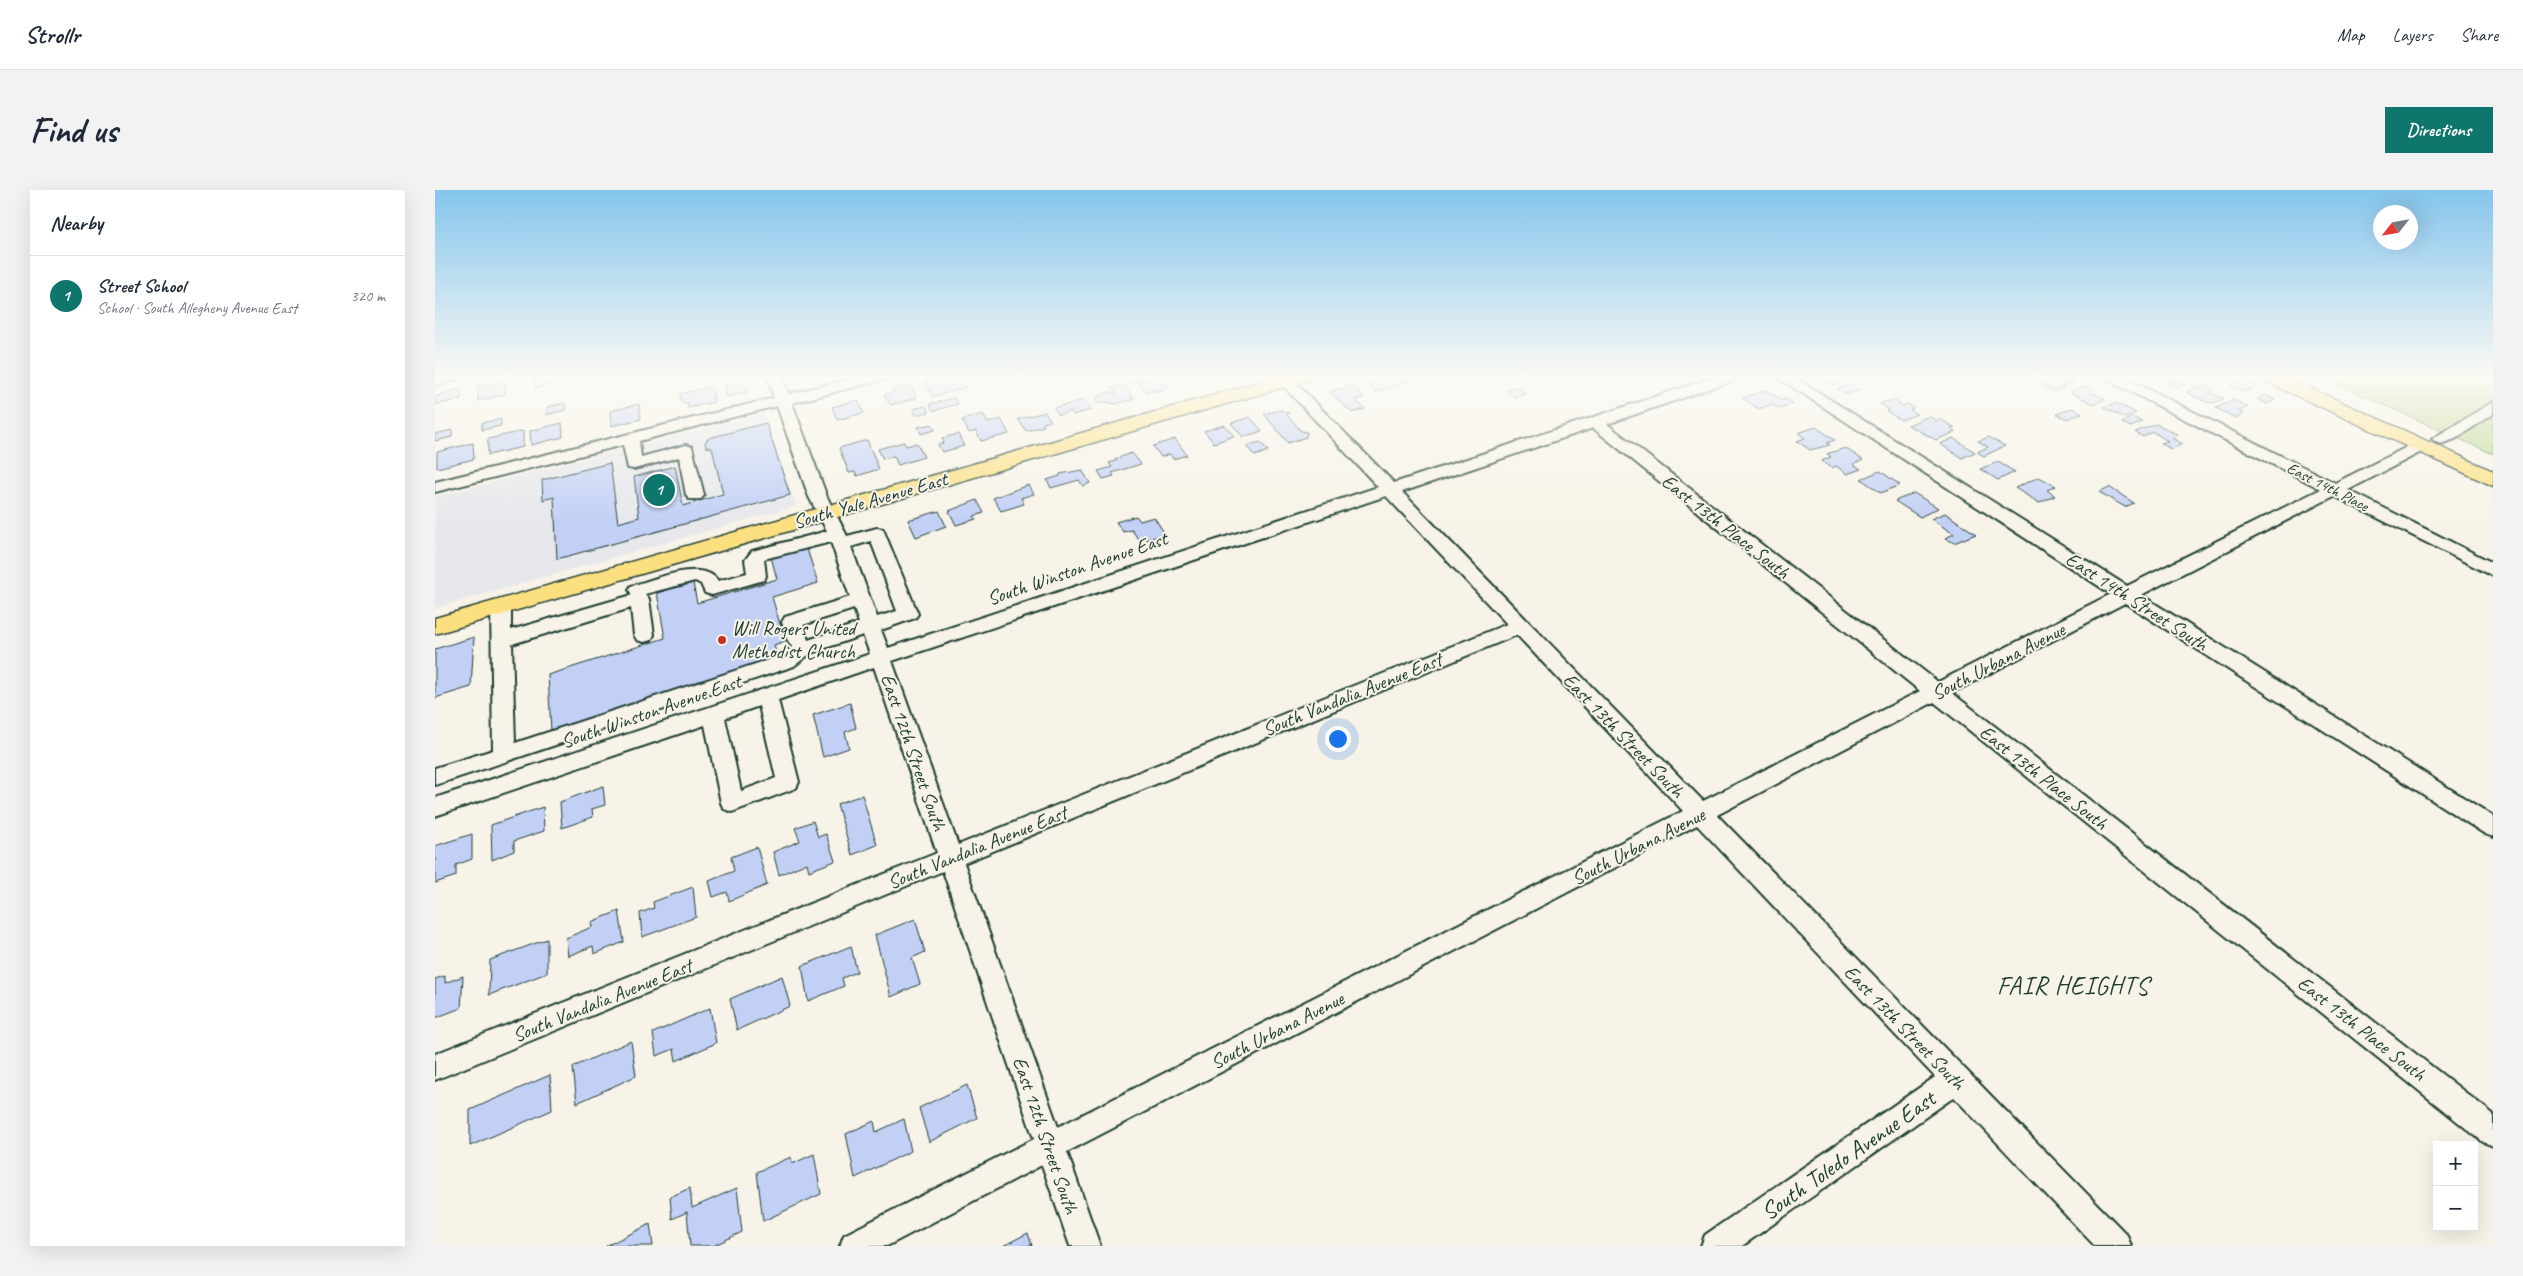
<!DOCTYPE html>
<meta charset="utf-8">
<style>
:root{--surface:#fff;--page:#f2f2f3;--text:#1f2937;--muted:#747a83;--line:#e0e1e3;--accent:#0f766e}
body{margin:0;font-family:Caveat,sans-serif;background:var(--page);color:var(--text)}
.controls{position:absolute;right:15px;bottom:15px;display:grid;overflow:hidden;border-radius:0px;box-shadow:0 5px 20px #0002}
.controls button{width:45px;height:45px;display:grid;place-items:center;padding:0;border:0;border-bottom:1px solid var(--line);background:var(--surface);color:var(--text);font:25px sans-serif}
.compass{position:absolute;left:1938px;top:15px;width:45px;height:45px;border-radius:50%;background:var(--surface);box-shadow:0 5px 20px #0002;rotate:239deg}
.you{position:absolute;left:902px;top:548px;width:18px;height:18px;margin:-12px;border:4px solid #fff;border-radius:50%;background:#1a73e8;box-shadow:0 0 0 8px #1a73e833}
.badge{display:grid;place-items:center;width:32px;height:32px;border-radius:50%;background:var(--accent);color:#fff;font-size:16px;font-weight:700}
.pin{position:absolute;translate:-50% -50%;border:2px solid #fff;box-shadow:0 1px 5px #0006}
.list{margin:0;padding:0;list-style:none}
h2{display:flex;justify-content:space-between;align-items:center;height:65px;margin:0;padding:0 20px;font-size:21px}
h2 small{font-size:16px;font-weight:400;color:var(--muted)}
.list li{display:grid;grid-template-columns:32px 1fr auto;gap:15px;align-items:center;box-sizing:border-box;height:80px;padding:0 20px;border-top:1px solid var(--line)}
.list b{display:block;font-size:19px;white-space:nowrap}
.list p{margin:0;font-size:16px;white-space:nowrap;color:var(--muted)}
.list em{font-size:16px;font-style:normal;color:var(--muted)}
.map{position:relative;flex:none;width:2058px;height:1056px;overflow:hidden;border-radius:0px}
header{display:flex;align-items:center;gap:30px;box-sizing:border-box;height:70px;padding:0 25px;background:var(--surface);border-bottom:1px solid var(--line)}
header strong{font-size:24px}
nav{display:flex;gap:28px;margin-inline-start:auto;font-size:18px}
.intro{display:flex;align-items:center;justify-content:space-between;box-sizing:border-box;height:120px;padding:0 30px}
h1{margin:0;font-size:35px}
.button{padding:12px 22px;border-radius:0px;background:var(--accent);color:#fff;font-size:18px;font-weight:700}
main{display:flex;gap:30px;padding:0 30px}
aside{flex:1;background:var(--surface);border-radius:0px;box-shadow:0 5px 20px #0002}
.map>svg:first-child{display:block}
</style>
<header>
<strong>Strollr</strong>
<nav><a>Map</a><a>Layers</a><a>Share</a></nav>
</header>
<div class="intro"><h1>Find us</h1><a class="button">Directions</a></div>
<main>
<aside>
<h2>Nearby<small></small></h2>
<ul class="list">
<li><span class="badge">1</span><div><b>Street School</b><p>School · South Allegheny Avenue East</p></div><em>320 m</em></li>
</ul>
</aside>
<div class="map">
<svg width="2058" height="1056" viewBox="0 0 2058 1056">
<rect width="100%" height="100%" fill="#f7f3e8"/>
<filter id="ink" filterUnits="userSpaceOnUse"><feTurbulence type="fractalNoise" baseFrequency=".02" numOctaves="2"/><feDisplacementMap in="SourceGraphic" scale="10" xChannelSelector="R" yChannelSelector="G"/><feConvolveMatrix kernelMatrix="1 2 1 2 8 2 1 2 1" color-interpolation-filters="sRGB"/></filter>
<g filter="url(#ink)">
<polygon fill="#e7e8ec" points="329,223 361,316 0,418 0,307"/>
<polygon fill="#bdd88f" stroke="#6e8a62" points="1882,185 2058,185 2058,264"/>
<g fill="#c2d0f6" stroke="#1f3d34">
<polygon points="98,185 124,185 125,193 100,198"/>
<polygon points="301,185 307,185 312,202 292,207 288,188"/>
<polygon points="368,185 389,185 390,186 370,190"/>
<polygon points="699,185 704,191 695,194 690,187"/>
<polygon points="734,185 775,185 777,187 758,192 752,186 738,190"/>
<polygon points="959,185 994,185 968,193"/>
<polygon points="1381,185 1411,185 1417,188 1398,195"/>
<polygon points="1606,185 1624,185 1640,193 1625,197 1629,198 1619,202 1598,188"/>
<polygon points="1717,185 1743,185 1734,189 1741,192 1746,190 1752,193 1742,197"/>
<polygon points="508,186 513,193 527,189 532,197 498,207 489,192"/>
<polygon points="727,186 735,196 726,199 727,200 711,202 703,192"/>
<polygon points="955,186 964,194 940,202 931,193"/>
<polygon points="1807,190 1821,197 1810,202 1796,195"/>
<polygon points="70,191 70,204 43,211 43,196"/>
<polygon points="689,194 699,209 680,214 672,212 664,214 660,208 676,201 677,204 681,203 677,198"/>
<polygon points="1415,194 1424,200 1412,204 1402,199"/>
<polygon points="1768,194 1779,199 1774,202 1789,209 1779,213 1771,212 1751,202"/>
<polygon points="475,195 482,208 456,215 452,210 449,205 459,202 457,199"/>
<polygon points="916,195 929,207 920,210 930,219 917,223 895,202"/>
<polygon points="1081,196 1091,204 1080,207 1071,200"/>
<polygon points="1650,196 1658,200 1656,202 1671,209 1658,214 1635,202"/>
<polygon points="276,197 279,212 253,218 252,212 247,213 245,204"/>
<polygon points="26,198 26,209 0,215 0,207"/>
<polygon points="1331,200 1347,210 1351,209 1359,214 1345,219 1337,214 1324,219 1307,208"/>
<polygon points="1831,205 1840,210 1832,214 1822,209"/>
<polygon points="519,208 523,214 498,221 495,214"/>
<polygon points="423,210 429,223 402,230 397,217"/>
<polygon points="649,210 656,220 638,225 636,221 624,225 619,218"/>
<polygon points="1799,210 1813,217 1804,221 1809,224 1801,228 1781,218"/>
<polygon points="1451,211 1460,211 1468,216 1472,214 1479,218 1475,220 1482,224 1466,230 1451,221 1454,220 1445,214"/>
<polygon points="130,213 130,220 112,225 112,217"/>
<polygon points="1681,213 1701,223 1690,228 1669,217"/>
<polygon points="204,214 206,229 176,236 175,221"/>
<polygon points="491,216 494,222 481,225 478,219"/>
<polygon points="1637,218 1647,223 1632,229 1622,224"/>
<polygon points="845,220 854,223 852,225 866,241 872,242 871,247 853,253 829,224"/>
<polygon points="610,222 616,231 608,233 609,236 591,241 583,229"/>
<polygon points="548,224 553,233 566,229 574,244 546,251 541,241 534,243 527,230"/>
<polygon points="1494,226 1501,231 1505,229 1520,238 1516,239 1520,242 1501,250 1473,235"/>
<polygon points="815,227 827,241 808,247 796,233"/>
<polygon points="1697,227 1707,232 1696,237 1687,233"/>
<polygon points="66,229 66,236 47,240 47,233"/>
<polygon points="127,233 128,247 96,255 95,241"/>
<polygon points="331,233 355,305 122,369 119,307 108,310 107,290 175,273 183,333 204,327 199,287 240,276 248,316 288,304 277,258 271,257 270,252 274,248"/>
<polygon points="497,234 500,240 486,244 483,237"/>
<polygon points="1722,234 1743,245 1737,248 1748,254 1736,259 1726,253 1733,251 1718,242 1708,247 1700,242"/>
<polygon points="789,235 799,246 779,253 769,241"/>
<polygon points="1381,237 1400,250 1392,253 1395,255 1375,260 1362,251 1370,248 1363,243"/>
<polygon points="17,240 17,247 0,251 0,244"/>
<polygon points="88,241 88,257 53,265 53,249"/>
<polygon points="523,244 529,256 507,262 503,254 509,253 507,248"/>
<polygon points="1554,247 1570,256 1549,266 1542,262 1553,257 1543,251"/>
<polygon points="1518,248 1540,262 1527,268 1505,254"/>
<polygon points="740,249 752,265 738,269 735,264 726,267 718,256"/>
<polygon points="432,250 444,279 422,286 420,282 414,283 404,258"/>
<polygon points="469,252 471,256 482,253 489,267 463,275 459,266 448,269 443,259"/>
<polygon points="825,252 833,261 820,266 811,256"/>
<polygon points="38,253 39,269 2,278 2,262"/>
<polygon points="1410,258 1428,270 1418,274 1426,279 1412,284 1401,276 1397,278 1386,271 1396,267 1392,264"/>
<polygon points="697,263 706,274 677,283 679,286 668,289 663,281 677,277 674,273 681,271 680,269"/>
<polygon points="1563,272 1580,282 1563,290 1545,279"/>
<polygon points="647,280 655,293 648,296 644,290 616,298 612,290 625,286 625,284"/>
<polygon points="1445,281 1465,295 1446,303 1426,289"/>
<polygon points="1604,287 1621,296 1612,300 1620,306 1604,313 1580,298"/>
<polygon points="593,295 599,304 586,308 589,314 566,321 558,308"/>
<polygon points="1674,297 1699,313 1690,317 1664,302"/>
<polygon points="1479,303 1503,318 1485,327 1460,311"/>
<polygon points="542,310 549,323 539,326 541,329 521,335 514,321"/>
<polygon points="504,321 511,336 481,347 473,330"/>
<polygon points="1510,323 1541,344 1519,353 1510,348 1519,344 1496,329"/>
<polygon points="701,326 705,331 719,327 730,344 705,352 697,340 688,342 681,332"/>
<polygon points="371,356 383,393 337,407 350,451 339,455 342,466 116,541 113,485 230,448 222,403 258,393 262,413 342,389 336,367"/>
<polygon points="39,447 36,497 0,508 0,459"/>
<polygon points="415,513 421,538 410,542 414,558 388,567 378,525"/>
<polygon points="168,596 170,615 157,619 158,627 127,638 125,612"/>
<polygon points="427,605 442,655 417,665 402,614"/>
<polygon points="108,617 109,641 79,651 79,661 57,670 56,635"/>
<polygon points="378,631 383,647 391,644 400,671 374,681 372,673 344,685 338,662 365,651 360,638"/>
<polygon points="37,644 37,669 21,675 21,686 0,693 0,656"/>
<polygon points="322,657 332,695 294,711 292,702 278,707 274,691 299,681 296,667"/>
<polygon points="258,697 261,727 207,747 205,723 219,718 218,712"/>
<polygon points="184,721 189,752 159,764 158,756 133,766 131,748 157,737 156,732"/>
<polygon points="480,729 490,762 477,768 485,794 456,807 440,745"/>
<polygon points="112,749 112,783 54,805 55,770"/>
<polygon points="416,756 422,782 407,788 409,796 373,811 367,776"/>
<polygon points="10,786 10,793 28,786 26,818 0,828 0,789"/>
<polygon points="347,786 355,816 302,840 295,809"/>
<polygon points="275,818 281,853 241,871 239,859 221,866 218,843"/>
<polygon points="196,851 201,886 142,913 138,877"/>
<polygon points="115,885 117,920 35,956 35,920"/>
<polygon points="532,895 542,928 494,952 484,918"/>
<polygon points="469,929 476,961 420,988 411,944 439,931 441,942"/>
<polygon points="379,964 386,1004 328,1031 322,982 356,967 357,974"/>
<polygon points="255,998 257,1018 302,998 307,1042 278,1056 255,1056 252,1022 237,1029 235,1007"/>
<polygon points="215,1034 218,1056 171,1056"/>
<polygon points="593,1043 597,1056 568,1056"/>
</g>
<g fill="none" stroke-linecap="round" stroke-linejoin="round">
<defs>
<g id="minor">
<polygon points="0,185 30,185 27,188 0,195"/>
<path d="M 332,185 L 346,185 L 354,204 L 432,185 L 457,185 L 454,188 L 357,213 L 392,307 L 412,346 L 442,338 L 448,339 L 483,424 L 480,428 L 446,440 L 453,458 L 943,297 L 838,185 L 853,185 L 959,293 L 1286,185 L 1307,185 L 1305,188 L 1172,234 L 1503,492 L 1676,404 L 1339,185 L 1356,185 L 1692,396 L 1886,299 L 1669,188 L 1667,185 L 1685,185 L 1900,293 L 1980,253 L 1992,253 L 1994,256 L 1992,259 L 1913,300 L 2058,373 L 2058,386 L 1899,306 L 1706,405 L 2058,626 L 2058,647 L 2050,644 L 1690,413 L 1517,503 L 2058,924 L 2058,956 L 2048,952 L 1499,512 L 1282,625 L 1692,1045 L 1696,1056 L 1660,1056 L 1519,907 L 1307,1056 L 1266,1056 L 1270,1045 L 1500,887 L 1262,635 L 632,962 L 665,1056 L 635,1056 L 607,975 L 452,1056 L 405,1056 L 409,1045 L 599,949 L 508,681 L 0,890 L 0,864 L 502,663 L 439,477 L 343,510 L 364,592 L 361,598 L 297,622 L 289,619 L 286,613 L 270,535 L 0,626 L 0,608 L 435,464 L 428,445 L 376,463 L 359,476 L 0,595 L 0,578 L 58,560 L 56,417 L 59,413 L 66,411 L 73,413 L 76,417 L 76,440 L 197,405 L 194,400 L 196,396 C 218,390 268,368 283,391 L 312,383 L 310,370 L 317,361 L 392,341 L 374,307 L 342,216 L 204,251 L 206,267 L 251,255 L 257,257 L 269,305 L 266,309 L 254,309 L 251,305 L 244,267 L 199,279 L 193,278 L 188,255 L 0,302 L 0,292 L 339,208 ZM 1158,238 L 1485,501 L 1268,611 L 967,302 ZM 951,306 L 1072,434 L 523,655 L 457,471 ZM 436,351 L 462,421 L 442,427 L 416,357 ZM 396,352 L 415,407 L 350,427 L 347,432 L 352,449 L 357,457 L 345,466 L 80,553 L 77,454 L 196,418 L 199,445 L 202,450 L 209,452 L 216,450 L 219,445 L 214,409 L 210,404 L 260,391 L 266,394 L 270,403 L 277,405 L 284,403 L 329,390 L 331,386 L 329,369 ZM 419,419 L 424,433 L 373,450 L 368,435 ZM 1082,445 L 1248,621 L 623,937 L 529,673 ZM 324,516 L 341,588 L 306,601 L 290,528 Z"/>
<polygon points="2058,212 2058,224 2020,249 2005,254 1997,249"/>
</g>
<g id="major">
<polygon points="849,185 880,185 877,189 0,444 0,428"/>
<polygon points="1822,185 1847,185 2058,281 2058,296 1825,189"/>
</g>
</defs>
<use href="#minor" stroke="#1f3d34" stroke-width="4"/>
<use href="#major" stroke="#1f3d34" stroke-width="3"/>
<use href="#minor" fill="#f7f3e8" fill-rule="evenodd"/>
<use href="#major" fill="#fce080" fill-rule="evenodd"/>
</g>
</g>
<linearGradient id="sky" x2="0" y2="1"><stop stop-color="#85c5ec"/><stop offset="0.56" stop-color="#fbfaf5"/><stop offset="1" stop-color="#fbfaf5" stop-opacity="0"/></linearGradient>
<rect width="2058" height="333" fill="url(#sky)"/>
<circle fill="#c8321e" stroke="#f7f3e8" stroke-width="2" cx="287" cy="450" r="5"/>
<g text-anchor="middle" stroke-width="4" stroke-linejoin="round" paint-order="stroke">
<g font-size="16" fill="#1f3d34" stroke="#f7f3e8">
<text transform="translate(1893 296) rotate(27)" y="6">East 14th Place</text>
</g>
<g font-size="20" fill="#1f3d34" stroke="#f7f3e8">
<text transform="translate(435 310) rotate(-16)" y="7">South Yale Avenue East</text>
<text transform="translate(1291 336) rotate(38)" y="7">East 13th Place South</text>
<text transform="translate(642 378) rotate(-19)" y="7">South Winston Avenue East</text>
<text transform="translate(1702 411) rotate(33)" y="7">East 14th Street South</text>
<text transform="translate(1563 471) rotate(-27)" y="7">South Urbana Avenue</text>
<text transform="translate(917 504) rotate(-22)" y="7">South Vandalia Avenue East</text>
<text transform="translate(216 521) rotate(-19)" y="7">South Winston Avenue East</text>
<text transform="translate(1189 545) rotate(46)" y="7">East 13th Street South</text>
<text transform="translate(479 562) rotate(71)" y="7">East 12th Street South</text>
<text transform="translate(1609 587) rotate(38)" y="7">East 13th Place South</text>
<text transform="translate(1203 656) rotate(-27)" y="7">South Urbana Avenue</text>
<text transform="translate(542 657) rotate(-22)" y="7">South Vandalia Avenue East</text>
<text transform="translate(167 810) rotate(-22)" y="7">South Vandalia Avenue East</text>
<text transform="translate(1470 837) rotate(46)" y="7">East 13th Street South</text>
<text transform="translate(1927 838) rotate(38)" y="7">East 13th Place South</text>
<text transform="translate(842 840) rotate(-27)" y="7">South Urbana Avenue</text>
<text transform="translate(611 945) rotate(71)" y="7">East 12th Street South</text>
</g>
<g font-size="20" fill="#1f3d34" stroke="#f7f3e8" text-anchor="start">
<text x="297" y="445">Will Rogers United<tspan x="297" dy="23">Methodist Church</tspan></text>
</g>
<g font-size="24" fill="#1f3d34" stroke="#f7f3e8">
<text transform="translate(1413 965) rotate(-35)" y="8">South Toledo Avenue East</text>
</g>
<g font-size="25" letter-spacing="1" fill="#1f3d34" stroke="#f7f3e8">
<text x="1638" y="804">FAIR HEIGHTS</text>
</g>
</g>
</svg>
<div class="controls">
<button>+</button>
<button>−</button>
</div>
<svg class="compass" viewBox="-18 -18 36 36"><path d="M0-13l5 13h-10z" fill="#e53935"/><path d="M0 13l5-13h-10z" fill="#747a83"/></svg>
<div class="you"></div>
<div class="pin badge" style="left:224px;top:300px">1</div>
</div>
</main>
